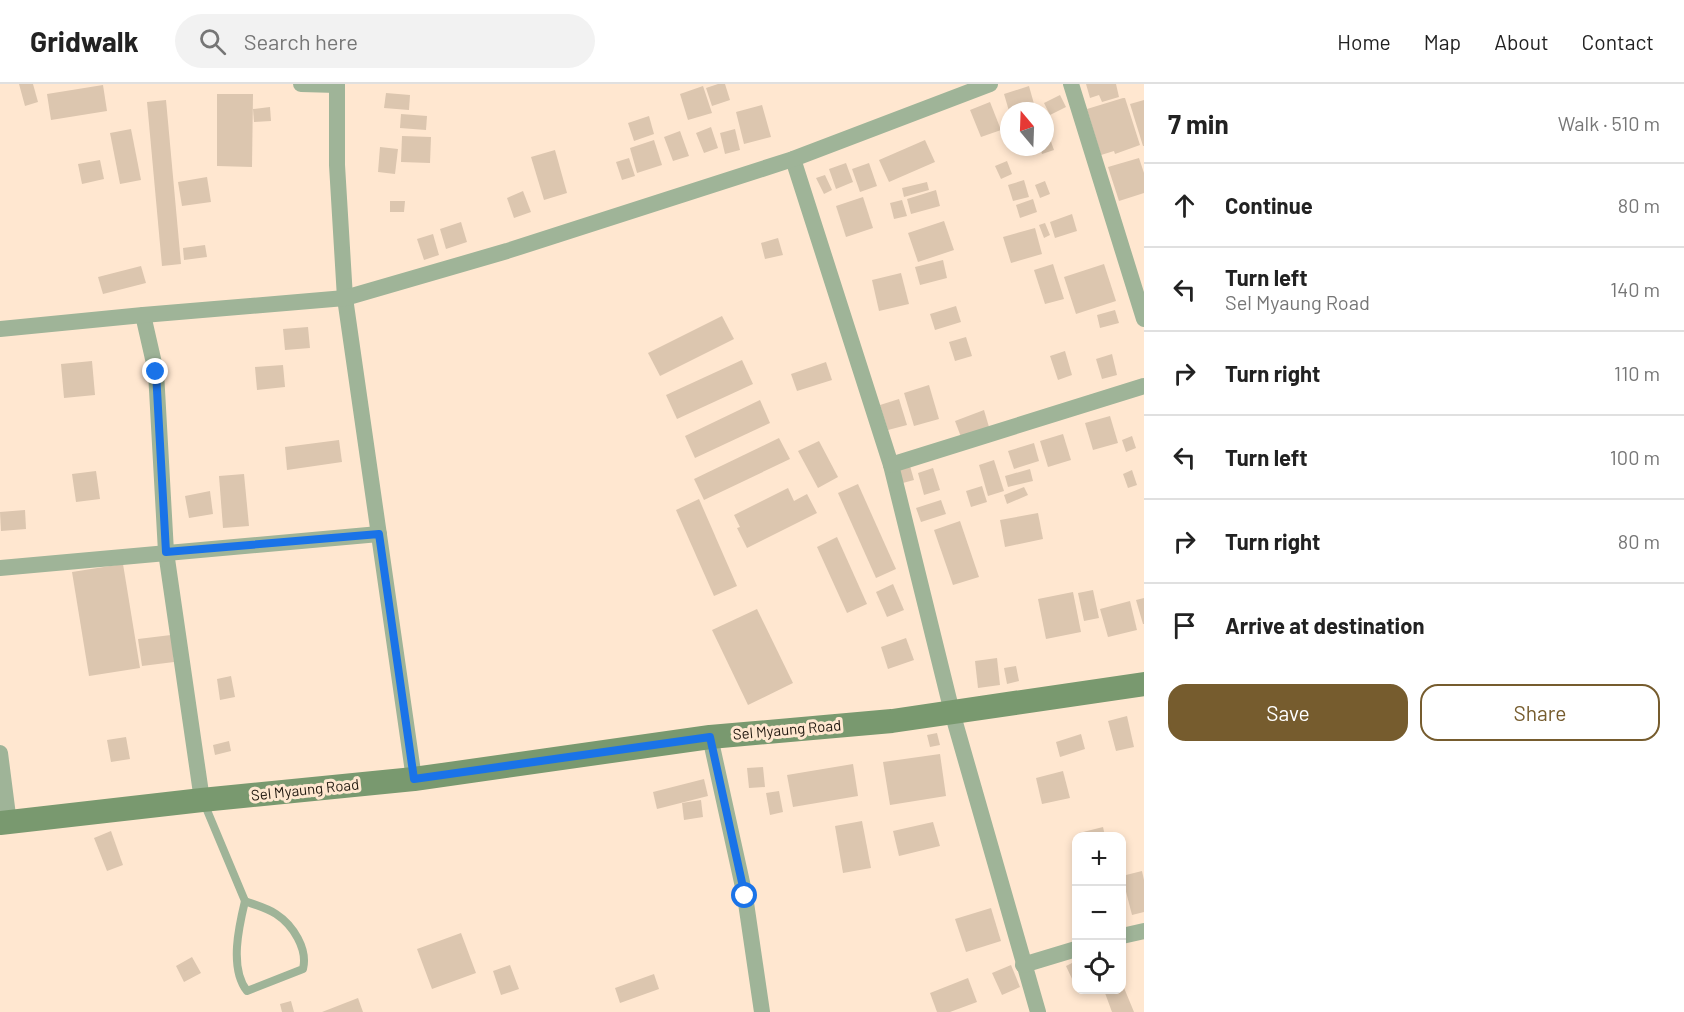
<!DOCTYPE html>
<meta charset="utf-8">
<style>
:root{--surface:#fff;--page:#f2f2f2;--text:#222;--muted:#767676;--line:#e0e0e0;--accent:#765c2e}
body{margin:0;font-family:Barlow,sans-serif;background:var(--page);color:var(--text)}
.controls{position:absolute;right:18px;bottom:18px;display:grid;overflow:hidden;border-radius:12px;box-shadow:0 3px 9px #0003}
.controls button{width:54px;height:54px;display:grid;place-items:center;padding:0;border:0;border-bottom:2px solid var(--line);background:var(--surface);color:var(--text);font:30px sans-serif}
.compass{position:absolute;left:1000px;top:18px;width:54px;height:54px;border-radius:50%;background:var(--surface);box-shadow:0 3px 9px #0003;rotate:341deg}
.stop{position:absolute;width:18px;height:18px;margin:-14px;border:4px solid #1a73e8;border-radius:50%;background:#fff}
.stop.end{background:#1a73e8;border-color:#fff;box-shadow:0 2px 6px #0008}
.list{margin:0;padding:0;list-style:none}
h2{display:flex;justify-content:space-between;align-items:center;height:78px;margin:0;padding:0 24px;font-size:26px}
h2 small{font-size:20px;font-weight:400;color:var(--muted)}
.list li{display:grid;grid-template-columns:39px 1fr auto;gap:18px;align-items:center;box-sizing:border-box;height:84px;padding:0 24px;border-top:2px solid var(--line)}
.list b{display:block;font-size:22px;white-space:nowrap}
.list p{margin:0;font-size:20px;white-space:nowrap;color:var(--muted)}
.list em{font-size:20px;font-style:normal;color:var(--muted)}
.actions{display:flex;gap:12px;padding:18px 24px}
.actions a{flex:1;padding:14px 0;border:2px solid var(--accent);border-radius:18px;text-align:center;font-size:21px;color:var(--accent)}
.actions .main{background:var(--accent);color:#fff}
.icon{flex:none;width:33px;height:33px;fill:none;stroke:currentColor;stroke-width:2;stroke-linecap:round;stroke-linejoin:round}
.map{position:relative;flex:none;width:1144px;height:928px;overflow:hidden}
header{display:flex;align-items:center;gap:36px;box-sizing:border-box;height:84px;padding:0 30px;background:var(--surface);border-bottom:2px solid var(--line)}
header strong{font-size:28px}
nav{display:flex;gap:33px;margin-inline-start:auto;font-size:21px}
.search{width:420px;height:54px;background:var(--page);display:flex;align-items:center;gap:15px;box-sizing:border-box;padding:0 21px;border-radius:33px;color:var(--muted);font-size:22px}
main{display:flex}
aside{flex:1;background:var(--surface)}
.map>svg:first-child{display:block}
</style>
<header>
<strong>Gridwalk</strong>
<div class="search"><svg class="icon" aria-label="search" viewBox="0 0 24 24"><circle cx="10" cy="10" r="6"/><path d="M15 15l6 6"/></svg>Search here</div>
<nav><a>Home</a><a>Map</a><a>About</a><a>Contact</a></nav>
</header>
<main>
<div class="map">
<svg width="1144" height="928" viewBox="0 0 1144 928">
<rect width="100%" height="100%" fill="#ffe7d0"/>
<g fill="#dcc6af">
<polygon points="19,0 33,0 38,18 25,22"/>
<polygon points="718,0 725,0 730,16 712,22 706,4"/>
<polygon points="1086,0 1116,0 1119,13 1102,18 1099,11 1090,14"/>
<polygon points="103,1 107,27 51,36 47,10"/>
<polygon points="703,2 712,29 688,36 680,10"/>
<polygon points="1029,2 1036,27 1009,27 1004,10"/>
<polygon points="386,9 410,11 409,26 384,24"/>
<polygon points="217,10 253,10 252,83 217,82"/>
<polygon points="1060,11 1066,23 1050,31 1044,19"/>
<polygon points="1123,14 1125,14 1140,61 1115,70 1114,67 1101,71 1087,25"/>
<polygon points="166,16 181,180 162,182 147,18"/>
<polygon points="1144,16 1144,62 1143,62 1130,20"/>
<polygon points="990,18 1001,46 981,53 970,26"/>
<polygon points="762,21 771,53 744,60 736,28"/>
<polygon points="270,23 271,37 254,38 253,25"/>
<polygon points="401,30 427,32 426,46 400,44"/>
<polygon points="649,32 654,50 634,57 628,39"/>
<polygon points="711,43 718,64 704,69 696,49"/>
<polygon points="131,45 141,96 120,100 110,49"/>
<polygon points="735,45 740,66 725,70 720,49"/>
<polygon points="680,47 689,72 673,77 664,53"/>
<polygon points="402,52 431,53 430,79 401,78"/>
<polygon points="1050,55 1054,66 1042,70 1040,63 1045,63 1045,57"/>
<polygon points="654,56 662,81 637,89 630,64"/>
<polygon points="925,56 935,78 889,98 879,76"/>
<polygon points="380,63 398,65 395,90 378,88"/>
<polygon points="555,66 567,109 544,116 531,73"/>
<polygon points="629,74 635,92 622,96 616,78"/>
<polygon points="1139,74 1144,89 1144,109 1119,117 1108,83"/>
<polygon points="100,76 104,95 82,100 78,80"/>
<polygon points="1007,77 1012,90 1001,95 995,82"/>
<polygon points="846,79 853,98 836,105 829,85"/>
<polygon points="869,79 877,102 860,108 852,85"/>
<polygon points="825,91 832,106 824,110 816,94"/>
<polygon points="207,93 211,118 182,122 178,98"/>
<polygon points="1024,96 1029,113 1013,117 1008,101"/>
<polygon points="1045,97 1050,110 1040,114 1035,101"/>
<polygon points="927,98 929,106 904,113 902,104"/>
<polygon points="936,106 940,122 911,130 907,115"/>
<polygon points="523,107 531,128 514,134 507,114"/>
<polygon points="863,113 873,144 846,153 836,122"/>
<polygon points="1033,115 1037,128 1020,134 1016,121"/>
<polygon points="902,116 907,132 894,135 890,119"/>
<polygon points="390,117 405,117 404,128 390,128"/>
<polygon points="1072,130 1077,147 1055,154 1050,138"/>
<polygon points="944,137 954,166 918,178 908,149"/>
<polygon points="461,138 467,158 446,165 440,145"/>
<polygon points="1045,139 1050,151 1044,154 1039,141"/>
<polygon points="1035,144 1042,170 1011,179 1003,153"/>
<polygon points="433,150 439,171 424,176 417,155"/>
<polygon points="778,154 783,171 765,175 761,159"/>
<polygon points="205,161 207,173 184,176 183,164"/>
<polygon points="943,176 947,194 920,201 915,183"/>
<polygon points="1053,180 1064,215 1045,220 1034,186"/>
<polygon points="1104,180 1116,217 1076,230 1064,193"/>
<polygon points="141,182 146,199 103,210 98,193"/>
<polygon points="901,189 909,220 879,227 872,196"/>
<polygon points="956,222 961,238 935,246 930,230"/>
<polygon points="1115,226 1119,239 1100,244 1097,231"/>
<polygon points="722,232 734,255 660,292 648,269"/>
<polygon points="308,243 310,264 285,266 283,245"/>
<polygon points="966,253 972,272 955,277 949,258"/>
<polygon points="1065,267 1072,291 1058,296 1050,272"/>
<polygon points="1112,270 1117,291 1102,295 1096,275"/>
<polygon points="742,276 753,300 677,335 666,311"/>
<polygon points="92,277 95,311 64,314 61,280"/>
<polygon points="826,278 832,296 797,307 791,290"/>
<polygon points="283,281 285,303 257,306 255,283"/>
<polygon points="929,301 939,335 914,342 904,309"/>
<polygon points="899,315 907,341 888,346 880,321"/>
<polygon points="760,316 770,339 695,374 685,352"/>
<polygon points="984,326 989,343 961,353 955,337"/>
<polygon points="1110,332 1118,359 1093,366 1085,339"/>
<polygon points="1063,350 1071,376 1048,383 1040,357"/>
<polygon points="1132,352 1136,364 1126,368 1122,356"/>
<polygon points="779,354 790,375 704,416 694,395"/>
<polygon points="339,356 342,378 287,386 285,363"/>
<polygon points="819,357 838,393 818,404 798,367"/>
<polygon points="1034,359 1039,377 1014,385 1008,367"/>
<polygon points="994,376 1004,407 988,412 979,381"/>
<polygon points="910,382 914,396 899,400 895,386"/>
<polygon points="933,384 940,406 924,411 918,389"/>
<polygon points="1030,385 1033,397 1008,403 1005,392"/>
<polygon points="1132,386 1137,401 1128,404 1123,390"/>
<polygon points="96,387 100,415 76,418 72,390"/>
<polygon points="244,390 249,442 223,444 219,392"/>
<polygon points="858,400 896,485 876,494 838,409"/>
<polygon points="982,402 987,418 971,423 966,407"/>
<polygon points="1024,403 1028,411 1007,420 1004,411"/>
<polygon points="788,404 794,417 807,410 817,429 747,464 737,444 740,443 734,431"/>
<polygon points="210,407 213,430 189,434 185,412"/>
<polygon points="699,415 737,502 714,512 676,426"/>
<polygon points="941,416 946,430 921,438 916,424"/>
<polygon points="25,426 26,445 1,447 0,428"/>
<polygon points="1038,429 1043,455 1005,463 1000,436"/>
<polygon points="960,437 979,493 953,501 934,446"/>
<polygon points="837,453 867,520 847,529 817,463"/>
<polygon points="123,480 140,584 89,592 72,488"/>
<polygon points="893,500 904,526 887,533 876,508"/>
<polygon points="1093,506 1099,534 1084,537 1078,509"/>
<polygon points="1073,508 1081,548 1046,555 1038,515"/>
<polygon points="1144,514 1144,540 1143,540 1136,516"/>
<polygon points="1130,517 1137,546 1108,553 1100,525"/>
<polygon points="757,525 793,599 748,621 712,546"/>
<polygon points="171,551 174,578 142,582 138,555"/>
<polygon points="906,554 914,576 888,585 881,563"/>
<polygon points="997,574 1000,601 978,604 975,577"/>
<polygon points="1016,582 1019,597 1007,600 1004,584"/>
<polygon points="231,592 235,613 220,616 217,595"/>
<polygon points="1127,632 1134,663 1116,667 1108,637"/>
<polygon points="937,649 940,661 930,663 927,651"/>
<polygon points="1081,650 1085,665 1060,673 1056,658"/>
<polygon points="126,653 130,675 111,678 107,656"/>
<polygon points="229,657 231,667 215,671 213,661"/>
<polygon points="940,670 946,712 890,721 883,678"/>
<polygon points="853,680 858,712 793,723 787,691"/>
<polygon points="763,683 765,703 749,704 747,684"/>
<polygon points="1063,687 1070,714 1042,720 1036,694"/>
<polygon points="704,695 708,712 657,725 653,708"/>
<polygon points="779,707 783,728 770,731 766,709"/>
<polygon points="701,716 703,733 684,736 682,719"/>
<polygon points="862,737 871,784 843,789 835,742"/>
<polygon points="933,738 940,762 899,772 893,747"/>
<polygon points="1103,743 1105,752 1080,752 1079,749"/>
<polygon points="111,747 123,781 107,787 94,754"/>
<polygon points="1142,787 1144,796 1144,828 1132,831 1122,792"/>
<polygon points="991,824 1001,857 966,868 955,835"/>
<polygon points="461,849 476,889 432,905 417,865"/>
<polygon points="192,873 201,889 184,898 176,882"/>
<polygon points="1076,877 1076,895 1073,897 1066,882"/>
<polygon points="510,881 519,905 501,911 493,887"/>
<polygon points="1011,881 1020,903 1002,911 992,889"/>
<polygon points="654,890 659,905 620,919 615,904"/>
<polygon points="968,894 977,918 950,928 937,928 930,909"/>
<polygon points="1122,899 1134,928 1112,928 1105,909 1113,906 1122,906"/>
<polygon points="358,914 363,928 322,928"/>
<polygon points="291,917 294,928 282,928 280,920"/>
</g>
<g fill="none" stroke-linecap="round" stroke-linejoin="round">
<g stroke="#9fb498" stroke-width="8">
<polyline points="204,719 245,817"/>
<path d="M 245,817 C 255,821 267,824 276,830 C 293,841 308,865 303,885 L 247,907 C 229,884 239,842 245,817 Z"/>
</g>
<g stroke="#9fb498" stroke-width="16">
<polyline points="301,0 337,1"/>
<polyline points="337,0 337,81 345,214 414,695"/>
<polyline points="1071,0 1144,235"/>
<polyline points="793,75 891,381 952,628 1038,928"/>
<polyline points="143,231 156,288 166,468 202,716"/>
<polyline points="0,245 143,231 345,214 507,167 793,75 990,0"/>
<polyline points="891,381 1144,302"/>
<polyline points="0,484 379,450"/>
<polyline points="710,653 745,812 762,928"/>
<polyline points="0,669 9,739"/>
<polyline points="1122,852 1144,847"/>
<polyline points="1023,881 1076,865"/>
</g>
<polyline stroke="#79996f" stroke-width="24" points="0,739 202,716 414,695 710,653 892,637 1144,600"/>
</g>
<g fill="none" stroke-linecap="round" stroke-linejoin="round">
<polyline stroke="#1a73e8" stroke-width="8" points="156,288 166,468 379,450 414,695 710,653 745,812"/>
</g>
<g text-anchor="middle" stroke-width="6" stroke-linejoin="round" paint-order="stroke">
<g font-size="15" fill="#20180f" stroke="#ffe7d0">
<text transform="translate(787 646) rotate(-5)" y="5">Sel Myaung Road</text>
<text transform="translate(305 706) rotate(-6)" y="5">Sel Myaung Road</text>
</g>
</g>
</svg>
<div class="controls">
<button>+</button>
<button>−</button>
<button><svg class="icon" aria-label="locate" viewBox="0 0 24 24"><circle cx="12" cy="12" r="6"/><path d="M12 2v4M12 18v4M2 12h4M18 12h4"/></svg></button>
</div>
<svg class="compass" viewBox="-18 -18 36 36"><path d="M0-13l5 13h-10z" fill="#e53935"/><path d="M0 13l5-13h-10z" fill="#767676"/></svg>
<div class="stop" style="left:745px;top:812px"></div>
<div class="stop end" style="left:156px;top:288px"></div>
</div>
<aside>
<h2>7 min<small>Walk · 510 m</small></h2>
<ul class="list">
<li><svg class="icon" aria-label="ahead" viewBox="0 0 24 24"><path d="M12 20V5M6 11l6-6 6 6"/></svg><div><b>Continue</b></div><em>80 m</em></li>
<li><svg class="icon" aria-label="left" viewBox="0 0 24 24"><path d="M17 20v-9H6M10 6l-5 5 5 5"/></svg><div><b>Turn left</b><p>Sel Myaung Road</p></div><em>140 m</em></li>
<li><svg class="icon" aria-label="right" viewBox="0 0 24 24"><path d="M7 20v-9h11M14 6l5 5-5 5"/></svg><div><b>Turn right</b></div><em>110 m</em></li>
<li><svg class="icon" aria-label="left" viewBox="0 0 24 24"><path d="M17 20v-9H6M10 6l-5 5 5 5"/></svg><div><b>Turn left</b></div><em>100 m</em></li>
<li><svg class="icon" aria-label="right" viewBox="0 0 24 24"><path d="M7 20v-9h11M14 6l5 5-5 5"/></svg><div><b>Turn right</b></div><em>80 m</em></li>
<li><svg class="icon" aria-label="arrive" viewBox="0 0 24 24"><path d="M6 21V4h12l-3 4 3 4H6"/></svg><div><b>Arrive at destination</b></div></li>
</ul>
<div class="actions"><a class="main">Save</a><a>Share</a></div>
</aside>
</main>
